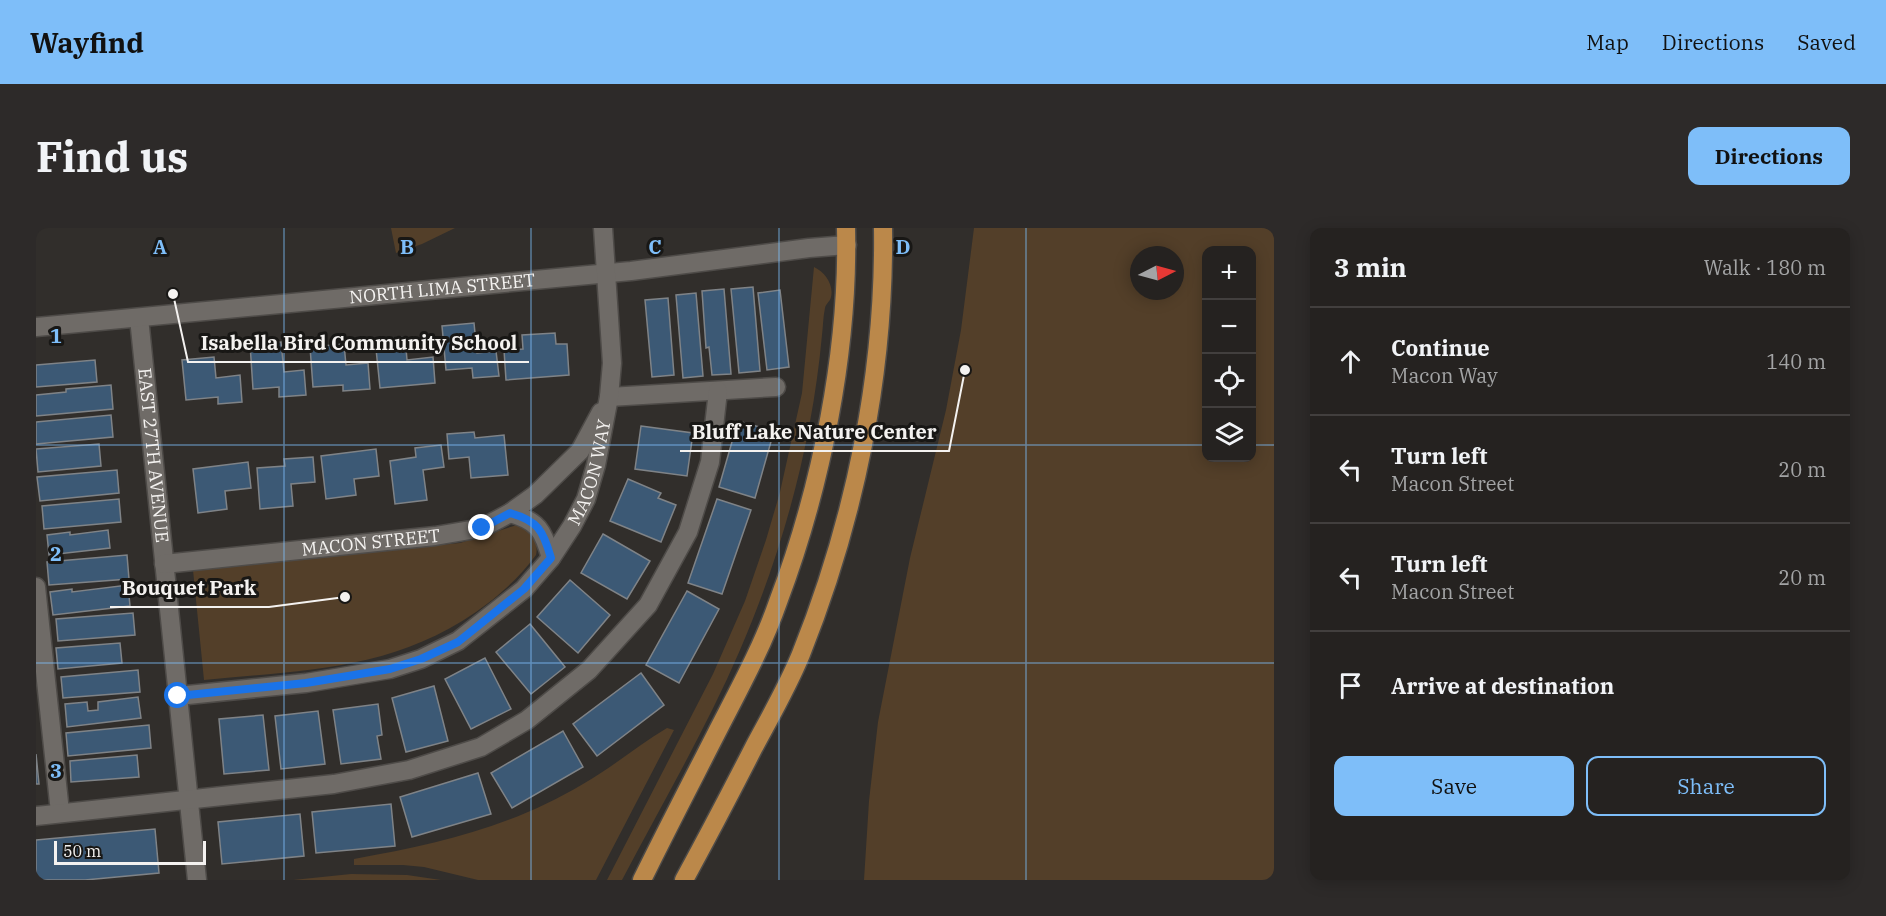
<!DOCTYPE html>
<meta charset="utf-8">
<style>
:root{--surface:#252220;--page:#2d2a29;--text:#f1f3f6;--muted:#a3a4a5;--line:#423f3e;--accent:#7ebef9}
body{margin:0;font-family:"IBM Plex Serif",serif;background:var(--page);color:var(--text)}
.controls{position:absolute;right:18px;top:18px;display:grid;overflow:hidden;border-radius:12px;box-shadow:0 3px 15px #0003}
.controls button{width:54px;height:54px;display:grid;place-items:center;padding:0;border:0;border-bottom:2px solid var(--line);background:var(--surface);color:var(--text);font:30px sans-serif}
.compass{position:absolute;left:1094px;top:18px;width:54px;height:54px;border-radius:50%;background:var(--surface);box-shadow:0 3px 15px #0003;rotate:84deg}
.scale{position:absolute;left:18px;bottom:15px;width:152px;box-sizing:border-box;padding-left:6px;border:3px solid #f4f2f0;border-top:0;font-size:16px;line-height:21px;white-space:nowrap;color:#f4f2f0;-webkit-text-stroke:4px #181715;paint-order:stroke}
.stop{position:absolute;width:18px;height:18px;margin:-14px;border:4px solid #1a73e8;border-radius:50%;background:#fff}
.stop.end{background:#1a73e8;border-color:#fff;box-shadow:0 2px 6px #0008}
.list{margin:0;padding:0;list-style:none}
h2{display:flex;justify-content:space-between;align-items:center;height:78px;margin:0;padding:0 24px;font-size:26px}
h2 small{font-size:20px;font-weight:400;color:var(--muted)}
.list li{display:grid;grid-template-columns:39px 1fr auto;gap:18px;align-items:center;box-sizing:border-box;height:108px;padding:0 24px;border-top:2px solid var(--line)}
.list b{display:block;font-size:22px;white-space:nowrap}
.list p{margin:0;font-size:20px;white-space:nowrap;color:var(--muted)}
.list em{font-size:20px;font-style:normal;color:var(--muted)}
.actions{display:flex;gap:12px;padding:18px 24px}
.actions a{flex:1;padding:14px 0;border:2px solid var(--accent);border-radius:12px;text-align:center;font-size:21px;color:var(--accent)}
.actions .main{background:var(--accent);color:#111}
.icon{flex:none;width:33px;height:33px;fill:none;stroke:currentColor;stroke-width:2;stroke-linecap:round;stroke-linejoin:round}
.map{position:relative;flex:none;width:1238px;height:652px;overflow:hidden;border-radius:12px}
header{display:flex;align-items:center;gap:36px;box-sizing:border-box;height:84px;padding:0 30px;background:var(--accent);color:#111}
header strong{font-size:28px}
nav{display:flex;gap:33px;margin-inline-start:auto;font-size:21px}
.intro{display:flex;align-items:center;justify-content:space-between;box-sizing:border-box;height:144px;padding:0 36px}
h1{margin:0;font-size:42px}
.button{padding:15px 27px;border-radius:12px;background:var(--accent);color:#111;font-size:21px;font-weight:700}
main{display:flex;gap:36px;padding:0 36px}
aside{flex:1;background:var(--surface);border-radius:12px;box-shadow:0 3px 15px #0003}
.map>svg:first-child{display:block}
</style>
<header>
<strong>Wayfind</strong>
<nav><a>Map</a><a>Directions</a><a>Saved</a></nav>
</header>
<div class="intro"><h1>Find us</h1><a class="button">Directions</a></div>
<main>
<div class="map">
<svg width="1238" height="652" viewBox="0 0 1238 652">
<rect width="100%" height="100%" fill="#312e2b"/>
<g fill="#533f29" fill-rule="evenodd">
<polygon points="355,0 419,0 386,16 360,25"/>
<path d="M 938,0 L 1238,0 L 1238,652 L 828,652 L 833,573 L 842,494 L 874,330 L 910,182 L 925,102 ZM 1170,22 L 1216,22 L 1216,230 L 1170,230 ZM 1103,27 L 1139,27 L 1139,63 L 1103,63 Z"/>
<path d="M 778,39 C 789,44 798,57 795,69 C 794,74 790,75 789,80 C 787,89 787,99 786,107 C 776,216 747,322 704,422 C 670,501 626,576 586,652 L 571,652 L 677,446 L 709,373 L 730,312 L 744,264 L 766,165 Z"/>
<path d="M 481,297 C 496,299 503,313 500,327 C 484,349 463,368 440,384 C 354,443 267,442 168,452 L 157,342 L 424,315 Z"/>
<path d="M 631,500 L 638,502 L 560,652 L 442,652 L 388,639 L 367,637 L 318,637 L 318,631 C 401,616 473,600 547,556 C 577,539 602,517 631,500 Z"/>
<polygon points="315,646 371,647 405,652 257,652"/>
</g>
<g fill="#3c5975" stroke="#7f8387" stroke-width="1.5">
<polygon points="717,59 724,143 703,145 695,61"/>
<polygon points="688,61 695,146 676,147 673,119 670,120 666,63"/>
<polygon points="744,62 753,139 731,142 722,65"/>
<polygon points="660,65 667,148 647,150 640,67"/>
<polygon points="632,70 638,147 616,149 609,72"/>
<polygon points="438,95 441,125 460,123 463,148 437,150 436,140 410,142 406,98"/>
<polygon points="519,105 520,116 531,116 533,147 470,152 468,122 487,121 486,107"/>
<polygon points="369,109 371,132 397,129 399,155 344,160 339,111"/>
<polygon points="245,114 248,144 268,142 270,167 243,169 243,159 217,161 214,116"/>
<polygon points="308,116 310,137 332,135 334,161 307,163 307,157 277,159 274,119"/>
<polygon points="178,129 180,150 204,147 206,174 182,176 182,169 150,172 146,132"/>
<polygon points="59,132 61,154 0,159 0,137"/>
<polygon points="75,157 77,181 0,188 0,167 30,164 30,161"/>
<polygon points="75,187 77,209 0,216 0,194"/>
<polygon points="702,193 738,203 719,270 683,259"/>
<polygon points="605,198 657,205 651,248 599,241"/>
<polygon points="438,204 439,210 468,207 472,247 435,250 433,229 413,231 411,206"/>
<polygon points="63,216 65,238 2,244 0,221"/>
<polygon points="405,217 408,239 387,242 391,272 359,276 354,233 380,229 379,220"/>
<polygon points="340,221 343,248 318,251 320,267 290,271 285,228"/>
<polygon points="277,229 279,254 255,256 257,278 224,281 221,240 249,238 248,231"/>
<polygon points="212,234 215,260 189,263 191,281 162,285 157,241"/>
<polygon points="81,242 83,265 4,273 1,249"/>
<polygon points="592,251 625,265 622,270 640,277 625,314 574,293"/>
<polygon points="83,271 85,294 8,301 6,278"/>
<polygon points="681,271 715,282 686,366 652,355"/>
<polygon points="72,302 74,320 13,327 11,307 34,304 34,307"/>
<polygon points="567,306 614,333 591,371 545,345"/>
<polygon points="91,327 93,351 13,357 11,334"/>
<polygon points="534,352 574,387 542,425 501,389"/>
<polygon points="92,357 94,378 17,387 14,364 36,361 36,364"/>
<polygon points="651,363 683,381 643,455 610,437"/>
<polygon points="97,385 99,407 22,413 20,391"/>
<polygon points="494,396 529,439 495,466 460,424"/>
<polygon points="84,415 86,435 22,441 20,420"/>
<polygon points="449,430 475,481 435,501 409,451"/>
<polygon points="102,442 104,464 27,470 25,449"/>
<polygon points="605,445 628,477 561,528 537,496"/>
<polygon points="398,458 412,513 370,524 356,470"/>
<polygon points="102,469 105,490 31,499 29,476 51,474 52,483 62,482 62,474"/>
<polygon points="342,476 346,507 341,508 345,531 305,536 297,482"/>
<polygon points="282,483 289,536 245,541 239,488"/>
<polygon points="227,487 233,542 188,546 183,491"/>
<polygon points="113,497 115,520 32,528 30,505"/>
<polygon points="527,503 547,539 476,580 455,545"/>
<polygon points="0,526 3,556 0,556"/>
<polygon points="101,527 103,549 35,554 34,533"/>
<polygon points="442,545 455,586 376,609 364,569"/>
<polygon points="355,576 359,618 280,625 276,584"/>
<polygon points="264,586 268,628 186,636 182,594"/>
<polygon points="119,601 123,645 49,652 0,652 0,612"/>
</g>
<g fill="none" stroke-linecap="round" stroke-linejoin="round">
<defs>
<g id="minor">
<path id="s1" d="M 103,90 L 161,652"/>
<path id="s2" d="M 0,99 L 595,43 L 773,20 L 811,17"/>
<polyline points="573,169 740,159"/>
<path d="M 474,285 C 502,293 507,302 515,330"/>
<path id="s3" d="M 128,336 L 399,308 L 446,300 L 474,285 L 499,267 L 544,223 L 565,184"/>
<polyline points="0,359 24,584"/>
<path id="s4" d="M 142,468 L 270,455 L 354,441 L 385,431 L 422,413 L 488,361 L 515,330 L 536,298 L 550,271 L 560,237 L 573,169 L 576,135 L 567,0"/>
<polyline points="0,588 298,556 373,542 445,519 491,492 553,442 612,377 652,304 674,234 682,163"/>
</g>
<g id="major">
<path d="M 606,652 C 630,603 655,555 680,506 C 702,463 726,420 742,374 C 785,260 813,123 810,0"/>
<path d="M 648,652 C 672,608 695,564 718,519 C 734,489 752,458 765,426 C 819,291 849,145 847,0"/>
</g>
</defs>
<use href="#minor" stroke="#4e4b48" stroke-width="21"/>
<use href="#major" stroke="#4e4b48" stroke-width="21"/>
<use href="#minor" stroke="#6f6b67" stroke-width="18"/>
<use href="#major" stroke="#bb884a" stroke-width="18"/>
</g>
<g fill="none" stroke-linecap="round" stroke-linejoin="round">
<path stroke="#1a73e8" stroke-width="8" d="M 142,468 L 270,455 L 354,441 L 385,431 L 422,414 L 488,361 L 515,330 C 507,302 502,293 474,285 L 446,300"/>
</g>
<path fill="none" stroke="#7ebef9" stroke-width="1.5" stroke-opacity="0.55" d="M 248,0 L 248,652M 495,0 L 495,652M 743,0 L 743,652M 990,0 L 990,652M 0,217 L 1170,217M 1216,217 L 1238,217M 0,435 L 1238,435"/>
<g text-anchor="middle" stroke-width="6" stroke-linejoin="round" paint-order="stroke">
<g font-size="18" fill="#f4f2f0" stroke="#181715">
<text dy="6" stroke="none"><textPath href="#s2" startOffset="408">NORTH LIMA STREET</textPath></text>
<text dy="6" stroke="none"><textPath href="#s1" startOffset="138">EAST 27TH AVENUE</textPath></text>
<text dy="6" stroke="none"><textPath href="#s4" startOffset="508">MACON WAY</textPath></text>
<text dy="6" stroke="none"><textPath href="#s3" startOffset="208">MACON STREET</textPath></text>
</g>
</g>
<g font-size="20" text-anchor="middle" font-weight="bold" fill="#7ebef9" stroke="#181715" stroke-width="6" stroke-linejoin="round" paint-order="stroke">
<text x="124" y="26">A</text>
<text x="371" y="26">B</text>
<text x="619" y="26">C</text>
<text x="867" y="26">D</text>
<text x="20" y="115">1</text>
<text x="20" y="333">2</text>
<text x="20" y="550">3</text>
</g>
<path fill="none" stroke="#f4f2f0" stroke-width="2" d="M137 66L152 134H493M929 142L913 223H644M309 369L233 379H74"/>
<g fill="#f4f2f0" stroke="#181715" stroke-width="2">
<circle cx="137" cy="66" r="6"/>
<circle cx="929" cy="142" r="6"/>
<circle cx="309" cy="369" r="6"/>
</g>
<g font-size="20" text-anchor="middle" font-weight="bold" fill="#f4f2f0" stroke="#181715" stroke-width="6" stroke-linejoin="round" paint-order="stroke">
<text x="323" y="122">Isabella Bird Community School</text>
<text x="778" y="211">Bluff Lake Nature Center</text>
<text x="153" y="367">Bouquet Park</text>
</g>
</svg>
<div class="controls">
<button>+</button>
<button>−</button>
<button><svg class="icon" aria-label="locate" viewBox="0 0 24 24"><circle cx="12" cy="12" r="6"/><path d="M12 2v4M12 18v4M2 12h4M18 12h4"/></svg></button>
<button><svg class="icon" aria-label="layers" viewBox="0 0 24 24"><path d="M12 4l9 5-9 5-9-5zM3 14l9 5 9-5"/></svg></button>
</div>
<svg class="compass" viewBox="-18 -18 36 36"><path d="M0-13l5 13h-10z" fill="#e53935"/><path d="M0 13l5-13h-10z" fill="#a3a4a5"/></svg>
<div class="scale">50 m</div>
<div class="stop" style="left:142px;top:468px"></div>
<div class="stop end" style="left:446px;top:300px"></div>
</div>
<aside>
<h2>3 min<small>Walk · 180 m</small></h2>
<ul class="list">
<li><svg class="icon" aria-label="ahead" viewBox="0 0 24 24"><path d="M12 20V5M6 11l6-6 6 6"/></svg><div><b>Continue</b><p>Macon Way</p></div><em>140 m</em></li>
<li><svg class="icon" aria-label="left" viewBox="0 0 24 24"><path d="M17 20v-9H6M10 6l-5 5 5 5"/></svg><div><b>Turn left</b><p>Macon Street</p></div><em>20 m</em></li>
<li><svg class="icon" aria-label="left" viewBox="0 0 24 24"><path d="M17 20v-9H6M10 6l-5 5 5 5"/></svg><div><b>Turn left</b><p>Macon Street</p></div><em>20 m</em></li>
<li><svg class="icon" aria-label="arrive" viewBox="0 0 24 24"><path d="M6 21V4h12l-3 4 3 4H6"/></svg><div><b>Arrive at destination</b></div></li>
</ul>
<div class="actions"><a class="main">Save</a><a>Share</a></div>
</aside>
</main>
